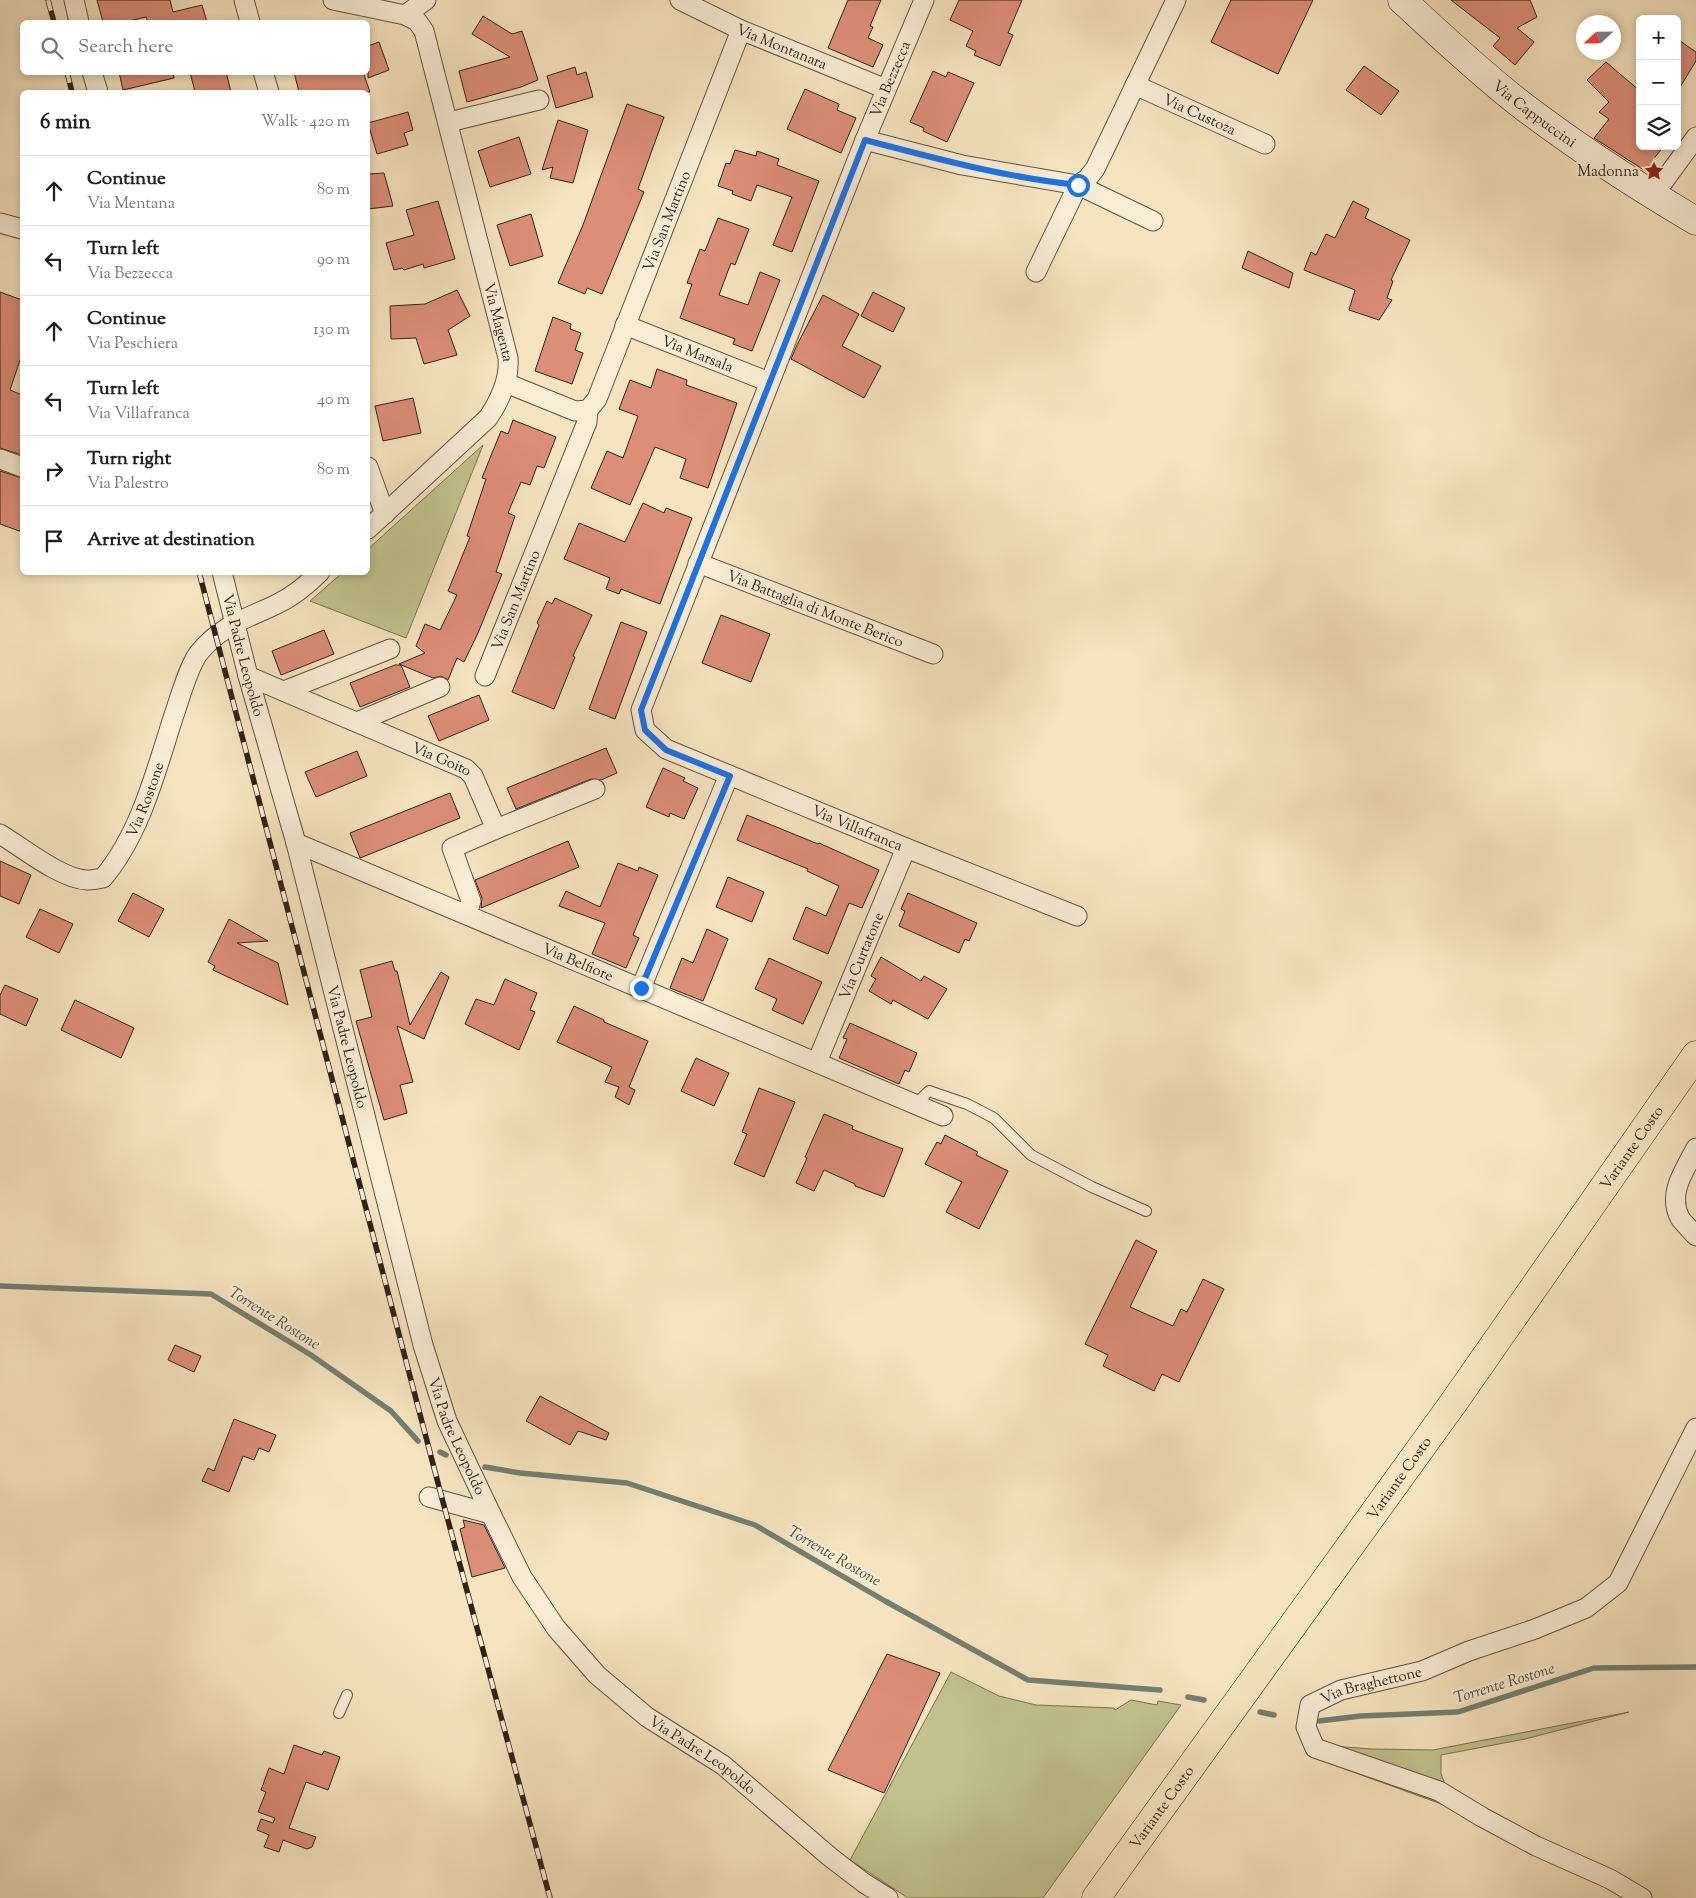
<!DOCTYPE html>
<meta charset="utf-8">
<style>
:root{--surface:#fff;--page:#f2f2f2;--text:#202124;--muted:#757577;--line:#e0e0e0}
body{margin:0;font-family:"Sorts Mill Goudy",serif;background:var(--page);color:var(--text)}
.controls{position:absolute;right:15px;top:15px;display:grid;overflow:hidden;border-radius:8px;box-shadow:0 2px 8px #0003}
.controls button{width:45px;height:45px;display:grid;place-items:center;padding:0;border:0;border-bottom:1px solid var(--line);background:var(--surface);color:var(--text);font:25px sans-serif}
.compass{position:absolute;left:1576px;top:15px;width:45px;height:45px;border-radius:50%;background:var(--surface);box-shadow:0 2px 8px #0003;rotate:248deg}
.stop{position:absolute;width:15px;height:15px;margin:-11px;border:4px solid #1a73e8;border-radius:50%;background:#fff}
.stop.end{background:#1a73e8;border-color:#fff;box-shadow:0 1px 5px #0008}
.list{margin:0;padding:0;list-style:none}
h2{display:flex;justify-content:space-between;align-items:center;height:65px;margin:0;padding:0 20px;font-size:21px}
h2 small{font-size:16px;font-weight:400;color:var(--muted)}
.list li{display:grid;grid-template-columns:32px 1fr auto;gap:15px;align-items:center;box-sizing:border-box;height:70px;padding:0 20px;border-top:1px solid var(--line)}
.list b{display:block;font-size:19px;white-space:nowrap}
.list p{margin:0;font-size:16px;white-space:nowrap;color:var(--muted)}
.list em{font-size:16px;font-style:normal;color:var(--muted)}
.icon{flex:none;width:28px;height:28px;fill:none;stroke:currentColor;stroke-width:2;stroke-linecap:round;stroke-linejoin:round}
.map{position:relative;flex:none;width:1696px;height:1898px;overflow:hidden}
.search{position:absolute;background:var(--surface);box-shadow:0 2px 8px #0003;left:20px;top:20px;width:350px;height:55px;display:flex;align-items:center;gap:12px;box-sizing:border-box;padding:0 18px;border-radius:8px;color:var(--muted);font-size:19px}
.panel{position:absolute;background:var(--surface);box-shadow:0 2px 8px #0003;left:20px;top:90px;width:350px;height:485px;border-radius:8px}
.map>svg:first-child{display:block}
</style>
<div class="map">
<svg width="1696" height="1898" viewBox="0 0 1696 1898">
<rect width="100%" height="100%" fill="#f6e4c0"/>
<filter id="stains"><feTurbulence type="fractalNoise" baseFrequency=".004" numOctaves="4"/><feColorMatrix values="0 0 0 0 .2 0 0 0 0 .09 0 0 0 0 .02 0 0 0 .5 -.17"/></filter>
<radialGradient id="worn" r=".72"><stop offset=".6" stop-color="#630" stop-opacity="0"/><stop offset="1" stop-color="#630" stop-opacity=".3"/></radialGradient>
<g fill="#c2c28e" stroke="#787254">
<polygon points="483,445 406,638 310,601 342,573 368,572 368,549"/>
<polygon points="951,1672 999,1696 1036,1705 1114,1708 1115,1710 1131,1700 1157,1705 1158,1701 1181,1705 1043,1898 908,1898 850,1860"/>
<polygon points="1629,1712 1525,1739 1441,1755 1441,1774 1455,1809 1312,1757 1306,1744 1371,1749 1433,1750"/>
</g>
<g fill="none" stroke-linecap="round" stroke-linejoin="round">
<g stroke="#718072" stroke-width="5.5">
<polyline points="0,1286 211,1294 311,1355 391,1411 418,1441"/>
<polyline points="440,1452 446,1455"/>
<polyline points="485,1467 520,1473 627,1483 755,1525 885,1601 1028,1680 1160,1690"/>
<polyline points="1188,1697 1204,1700"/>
<polyline points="1260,1712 1274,1715"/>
<polyline points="1319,1721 1361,1716 1458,1712 1594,1668 1696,1667"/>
</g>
</g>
<g fill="#dc8e77" stroke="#2f2219">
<polygon points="97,0 170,0 173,12 202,5 207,22 148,22 146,17 125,22 103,22"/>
<polygon points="848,0 881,0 870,26 873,27 868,38 883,45 873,67 828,48"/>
<polygon points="959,0 1022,0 1008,33 1013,35 1000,66 974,55 976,51 966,46 973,31 950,20"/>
<polygon points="1231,0 1313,0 1278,74 1211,42"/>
<polygon points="1451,0 1530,0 1537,17 1517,28 1534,42 1515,65 1493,46 1500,38"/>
<polygon points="483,16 512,34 522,31 538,80 521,87 467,102 459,71 510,57 472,34"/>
<polygon points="1677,39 1696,52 1696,61 1677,92"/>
<polygon points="379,42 389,70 368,78 368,46"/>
<polygon points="1606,62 1640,91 1640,146 1664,146 1652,161 1654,162 1647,172 1594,138 1609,119 1599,112 1609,102 1587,80"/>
<polygon points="1364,66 1399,91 1381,115 1346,90"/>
<polygon points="575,67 577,75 586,72 593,97 556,108 547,76"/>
<polygon points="933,71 946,77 948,72 974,83 947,142 923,131 924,128 910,122"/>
<polygon points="119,72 173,72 174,78 123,90"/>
<polygon points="190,72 226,72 231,92 195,92"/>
<polygon points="294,72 363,72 370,92 299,92"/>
<polygon points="805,89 839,104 837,110 856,118 841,153 787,129"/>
<polygon points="627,104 664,117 638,189 644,192 602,294 587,288 585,294 558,283 583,225"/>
<polygon points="408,112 413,130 404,133 408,145 377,154 368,123"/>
<polygon points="558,120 588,130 573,183 550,178 553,167 542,170"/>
<polygon points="519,137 531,174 490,187 478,151"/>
<polygon points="735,150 756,156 757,151 779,159 777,165 819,181 792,252 773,245 792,197 757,185 751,201 732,194 733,191 718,186 726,163 730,164"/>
<polygon points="384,173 393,206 368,209 368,174"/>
<polygon points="438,201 455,259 424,268 423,264 404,270 402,268 394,270 386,243 414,235 406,210"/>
<polygon points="1353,201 1369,209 1365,218 1410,240 1391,280 1393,281 1387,298 1392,300 1379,320 1349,310 1355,290 1304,270 1311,252 1316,255 1326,234 1335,238"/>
<polygon points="531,214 543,256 510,266 497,225"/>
<polygon points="718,218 749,229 735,265 731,263 719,295 748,305 760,272 780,280 752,351 733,344 735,339 680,318 692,284 687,283 700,249 705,251"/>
<polygon points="1248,251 1293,273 1289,288 1242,268"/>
<polygon points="457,290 470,316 448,330 457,355 424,364 416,338 391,339 390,306 425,304"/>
<polygon points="0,292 22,300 22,354 10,390 22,395 22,455 0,448"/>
<polygon points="873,292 905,308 893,332 861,316"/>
<polygon points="823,295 859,314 842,346 881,366 864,398 791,359 797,345"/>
<polygon points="553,317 571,324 570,329 581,333 575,350 583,353 572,384 535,371"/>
<polygon points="657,369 687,380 686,385 737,403 708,488 680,478 686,459 655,447 630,505 591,488 607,451 623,458 638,416 619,409 630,380 651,388"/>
<polygon points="413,398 421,433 383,441 375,406"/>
<polygon points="513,420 556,437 544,468 537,466 530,485 521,482 508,513 515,516 496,572 502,574 478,633 464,662 457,658 448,680 441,676 433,678 399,664 425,653 416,646 425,624 440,630 457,595 448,591 470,537 467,536 486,479 482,478 501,431 508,434"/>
<polygon points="0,471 22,478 22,532 0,524"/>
<polygon points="643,503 664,513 666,508 692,518 660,604 621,589 619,594 606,589 610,578 564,559 579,523 625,542"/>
<polygon points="555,598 592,615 573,656 575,657 554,709 512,692 539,625 537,623 547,601 552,604"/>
<polygon points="721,615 770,634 751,682 702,663"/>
<polygon points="621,622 647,632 615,719 589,709"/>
<polygon points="324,630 334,654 281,675 272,651"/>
<polygon points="395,665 401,665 410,687 360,707 350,683"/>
<polygon points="479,695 489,720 439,741 428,716"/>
<polygon points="606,748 617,773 601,780 591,779 516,809 507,788"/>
<polygon points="357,751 367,776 316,797 305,772"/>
<polygon points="663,768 685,778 683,781 698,788 684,819 670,813 669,817 646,807"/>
<polygon points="450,793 460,818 360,858 350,833"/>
<polygon points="747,815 818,844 819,843 879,870 862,908 849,903 828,954 793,939 806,907 826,916 839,886 807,871 808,869 737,840"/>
<polygon points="568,841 579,867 481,908 482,898 475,880"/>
<polygon points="0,861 31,875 19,904 0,896"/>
<polygon points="618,863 638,871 639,867 658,875 633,935 639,938 626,968 592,954 605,923 559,906 566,891 600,907"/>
<polygon points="728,877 764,892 752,922 716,907"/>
<polygon points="133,893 164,909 149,937 118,921"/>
<polygon points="908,893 977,923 969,941 965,939 959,953 899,926 905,911 901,909"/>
<polygon points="40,909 73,924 59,953 26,937"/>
<polygon points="229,919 268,941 237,943 278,963 288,1005 213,970 215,966 208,962"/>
<polygon points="707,929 728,939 703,1001 670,988 682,958 693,963"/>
<polygon points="881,957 921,981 924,976 947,989 928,1019 893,1000 891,1004 869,991 876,979 871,976"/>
<polygon points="769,958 822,982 803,1024 772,1010 777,999 755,989"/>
<polygon points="392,961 395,971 397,971 410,1025 441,972 449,977 424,1039 397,1026 413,1082 400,1085 407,1113 384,1120 356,1021 372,1017 360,970"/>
<polygon points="505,979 537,993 530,1010 535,1012 519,1050 465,1024 476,999 494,1005"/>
<polygon points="5,985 38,999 26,1026 0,1014 0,995"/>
<polygon points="75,1000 134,1028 121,1058 61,1030"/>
<polygon points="574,1006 604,1020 604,1022 648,1041 629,1087 635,1090 629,1105 615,1097 619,1087 605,1082 612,1067 557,1042"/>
<polygon points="850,1023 917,1053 909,1072 905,1070 899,1084 839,1058 847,1039 843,1038"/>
<polygon points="696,1058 729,1073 714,1106 681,1091"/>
<polygon points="759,1088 795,1102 764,1177 734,1164 747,1134 742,1132"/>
<polygon points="824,1114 853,1126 852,1129 903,1149 884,1197 855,1186 855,1184 824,1170 814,1191 796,1183 807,1158 805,1157"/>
<polygon points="945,1135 978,1152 976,1155 1008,1171 979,1229 946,1212 962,1182 925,1164 937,1142 941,1144"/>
<polygon points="1136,1240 1157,1251 1130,1307 1173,1326 1181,1309 1187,1312 1203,1279 1224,1289 1179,1382 1162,1374 1154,1391 1103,1366 1108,1355 1085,1344"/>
<polygon points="175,1345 201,1356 194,1372 168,1360"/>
<polygon points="540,1396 609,1433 606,1440 578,1431 570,1445 526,1421"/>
<polygon points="234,1419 276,1435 269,1452 259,1448 254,1460 243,1456 229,1492 202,1481 208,1468 214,1471"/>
<polygon points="463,1520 484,1525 505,1568 472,1577 460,1529 465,1527"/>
<polygon points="887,1654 940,1673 884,1793 828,1770"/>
<polygon points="294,1745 322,1755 324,1751 340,1757 328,1790 306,1782 289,1828 316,1837 312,1847 307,1849 283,1840 279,1852 264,1847 269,1835 257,1830 261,1819 273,1823 275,1818 258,1812 266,1792 261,1790 269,1768 284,1774"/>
</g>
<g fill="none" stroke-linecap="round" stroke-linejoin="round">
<defs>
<g id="lane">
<polyline points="916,1104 929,1091 967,1104 994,1118 1031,1155 1092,1187 1146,1211"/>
<polyline points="339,1713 347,1695"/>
</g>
<g id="street">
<polyline points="74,0 79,22"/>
<polyline points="244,0 250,22"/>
<path id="s1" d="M 333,0 L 405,15 L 417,21 L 424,31 L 508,358 C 510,380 500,400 488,418 L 368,529"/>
<path id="s2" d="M 680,0 L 741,30 L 886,89"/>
<path id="s3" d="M 924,0 L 865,140 L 641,710 L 645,730 L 666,749 L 906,848 L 1077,916"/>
<polyline points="405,15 426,0"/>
<polyline points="92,72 98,92"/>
<polyline points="263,72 269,92"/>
<path id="s4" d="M 1135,85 L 1265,144"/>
<polyline points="449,122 539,100"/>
<polyline points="865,140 962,165 1078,185 1153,221"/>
<polyline points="1653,196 1696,137"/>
<polyline points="0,223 22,229"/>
<polyline points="1036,272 1078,185 1087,179 1095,169 1176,0"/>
<path id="s5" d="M 625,325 L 769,382"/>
<polyline points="506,383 575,411 588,410"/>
<polyline points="0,459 22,467"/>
<polyline points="368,467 385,514"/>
<path id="s6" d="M 698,563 L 933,654"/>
<path id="s7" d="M 222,572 L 248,676 L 296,843 L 423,1345 L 447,1421 L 491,1514 L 522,1577 L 556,1628 L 597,1675 L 647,1717 L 723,1765 L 830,1857 L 864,1883 L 888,1898"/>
<path id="s8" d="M 248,676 L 466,769 L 473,776 L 496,829 L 452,848 L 471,901 L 467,914"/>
<path id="s9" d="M 485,676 L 587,422 L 588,410 L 597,399 L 741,30"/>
<polyline points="284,691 390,649"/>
<polyline points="357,722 440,687"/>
<polyline points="496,829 595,789"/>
<path id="s10" d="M 0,834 C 23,848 61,879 87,880 C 92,880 98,879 103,878 C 141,833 156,770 174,715 C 180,698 188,668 198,654 C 221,625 246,619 277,604 C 294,596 307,585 320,572"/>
<path id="s11" d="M 296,843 L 943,1116"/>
<polyline points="641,988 729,775"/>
<path id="s12" d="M 817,1062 L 906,848"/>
<path d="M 1696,1148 C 1685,1170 1667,1193 1680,1218 C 1684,1224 1691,1230 1696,1236"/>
<polyline points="429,1497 491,1514"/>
<path id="s13" d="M 1642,1898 L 1610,1879 L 1536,1846 L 1482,1817 L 1439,1791 L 1315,1748 L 1306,1727 L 1310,1705 L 1341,1690 L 1422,1671 L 1469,1651 L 1535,1629 L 1586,1608 L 1618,1583 L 1696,1428"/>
</g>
<g id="secondary">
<path id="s14" d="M 1402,0 C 1440,35 1478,71 1519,103 C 1575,146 1635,185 1696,221"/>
</g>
<g id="highway">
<path id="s15" d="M 1096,1898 L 1454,1402 L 1696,1055"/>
</g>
</defs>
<use href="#lane" stroke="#615243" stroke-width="12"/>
<use href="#street" stroke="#615243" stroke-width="21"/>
<use href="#secondary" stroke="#2f2219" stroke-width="29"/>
<use href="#highway" stroke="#2f2219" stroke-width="29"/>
<use href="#lane" stroke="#f9edd6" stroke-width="10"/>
<use href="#street" stroke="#f9edd6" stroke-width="19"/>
<use href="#secondary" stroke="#f9edd6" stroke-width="28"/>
<use href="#highway" stroke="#f6e4c0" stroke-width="28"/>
<defs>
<g id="rail">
<polyline points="48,0 54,22"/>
<polyline points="67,72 72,92"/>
<polyline points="199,572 443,1502 550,1898"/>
</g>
</defs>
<use href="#rail" stroke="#2f2219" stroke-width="5.5"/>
<use href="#rail" stroke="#f9edd6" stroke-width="4" stroke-dasharray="11" stroke-linecap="butt"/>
</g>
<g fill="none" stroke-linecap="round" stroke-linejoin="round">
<path stroke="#1a73e8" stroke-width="6" d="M 641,988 L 730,776 L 666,750 L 645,730 L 641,710 L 865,140 C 934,158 1008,178 1078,185"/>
</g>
<defs>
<symbol id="sight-bare" viewBox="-9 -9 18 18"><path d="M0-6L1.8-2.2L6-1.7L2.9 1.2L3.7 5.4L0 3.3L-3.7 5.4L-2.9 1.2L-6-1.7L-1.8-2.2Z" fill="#8f2418" stroke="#f9edd6" stroke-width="2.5" paint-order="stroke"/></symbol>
</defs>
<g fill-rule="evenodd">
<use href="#sight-bare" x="1640" y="157" width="28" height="28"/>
</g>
<g text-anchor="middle" stroke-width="4.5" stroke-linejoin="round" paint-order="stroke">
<g font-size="15" fill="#2f2219" stroke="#f9edd6">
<text dy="5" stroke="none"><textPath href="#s2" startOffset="112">Via Montanara</textPath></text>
<text transform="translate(890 79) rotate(-67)" y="5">Via Bezzecca</text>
<text dy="5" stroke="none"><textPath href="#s14" startOffset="175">Via Cappuccini</textPath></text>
<text dy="5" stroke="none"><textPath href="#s4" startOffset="71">Via Custoza</textPath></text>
<text dy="5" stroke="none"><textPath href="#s9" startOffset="491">Via San Martino</textPath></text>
<text dy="5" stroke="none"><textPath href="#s1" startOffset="400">Via Magenta</textPath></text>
<text dy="5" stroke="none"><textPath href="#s5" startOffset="78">Via Marsala</textPath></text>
<text dy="5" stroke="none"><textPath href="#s9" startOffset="82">Via San Martino</textPath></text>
<text dy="5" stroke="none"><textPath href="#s6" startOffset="126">Via Battaglia di Monte Berico</textPath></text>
<text dy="5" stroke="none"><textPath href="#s7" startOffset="86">Via Padre Leopoldo</textPath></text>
<text dy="5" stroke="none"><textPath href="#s8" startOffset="211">Via Goito</textPath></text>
<text dy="5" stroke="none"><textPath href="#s10" startOffset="205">Via Rostone</textPath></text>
<text dy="5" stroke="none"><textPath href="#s3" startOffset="1020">Via Villafranca</textPath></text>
<text dy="5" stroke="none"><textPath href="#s12" startOffset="115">Via Curtatone</textPath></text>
<text dy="5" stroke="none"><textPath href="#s11" startOffset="306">Via Belfiore</textPath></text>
<text dy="5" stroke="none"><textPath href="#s7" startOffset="491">Via Padre Leopoldo</textPath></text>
<text dy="5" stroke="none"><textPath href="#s15" startOffset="922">Variante Costo</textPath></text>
<text dy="5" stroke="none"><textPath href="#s7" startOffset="896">Via Padre Leopoldo</textPath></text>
<text dy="5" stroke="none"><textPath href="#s15" startOffset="518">Variante Costo</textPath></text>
<text dy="5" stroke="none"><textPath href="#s13" startOffset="471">Via Braghettone</textPath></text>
<text dy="5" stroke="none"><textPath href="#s7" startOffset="1308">Via Padre Leopoldo</textPath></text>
<text dy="5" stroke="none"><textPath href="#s15" startOffset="112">Variante Costo</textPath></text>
</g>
<g font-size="15" fill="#2f2219" stroke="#f9edd6" text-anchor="end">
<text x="1639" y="176">Madonna</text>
</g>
<g font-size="16" font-style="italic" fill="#505146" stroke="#f9edd6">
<text transform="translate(275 1317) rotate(32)" y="6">Torrente Rostone</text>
<text transform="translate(835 1555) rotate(30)" y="6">Torrente Rostone</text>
<text transform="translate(1504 1682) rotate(-17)" y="6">Torrente Rostone</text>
</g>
</g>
<rect width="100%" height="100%" filter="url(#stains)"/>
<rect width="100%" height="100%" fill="url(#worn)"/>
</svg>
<div class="controls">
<button>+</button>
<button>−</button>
<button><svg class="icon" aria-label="layers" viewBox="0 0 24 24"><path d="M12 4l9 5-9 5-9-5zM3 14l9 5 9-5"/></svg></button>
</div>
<svg class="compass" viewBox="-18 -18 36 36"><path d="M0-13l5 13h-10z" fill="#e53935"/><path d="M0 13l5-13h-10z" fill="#757577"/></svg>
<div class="stop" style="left:1078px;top:185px"></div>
<div class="stop end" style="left:641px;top:988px"></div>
<div class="search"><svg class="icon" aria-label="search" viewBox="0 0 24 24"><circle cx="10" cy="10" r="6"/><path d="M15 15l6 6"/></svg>Search here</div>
<section class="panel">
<h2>6 min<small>Walk · 420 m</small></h2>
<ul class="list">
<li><svg class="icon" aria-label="ahead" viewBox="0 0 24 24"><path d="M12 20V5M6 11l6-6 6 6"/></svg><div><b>Continue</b><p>Via Mentana</p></div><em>80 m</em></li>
<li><svg class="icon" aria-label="left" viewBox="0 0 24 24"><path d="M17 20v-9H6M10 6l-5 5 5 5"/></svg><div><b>Turn left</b><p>Via Bezzecca</p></div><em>90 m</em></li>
<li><svg class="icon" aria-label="ahead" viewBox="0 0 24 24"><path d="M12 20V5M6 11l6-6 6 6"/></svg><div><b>Continue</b><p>Via Peschiera</p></div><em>130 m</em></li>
<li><svg class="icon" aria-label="left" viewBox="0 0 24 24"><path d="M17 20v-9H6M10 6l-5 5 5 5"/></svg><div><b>Turn left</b><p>Via Villafranca</p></div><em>40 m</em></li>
<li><svg class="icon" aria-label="right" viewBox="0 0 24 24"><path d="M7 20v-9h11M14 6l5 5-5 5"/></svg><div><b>Turn right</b><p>Via Palestro</p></div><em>80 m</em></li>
<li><svg class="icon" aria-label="arrive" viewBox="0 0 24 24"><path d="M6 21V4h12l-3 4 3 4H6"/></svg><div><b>Arrive at destination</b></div></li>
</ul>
</section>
</div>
